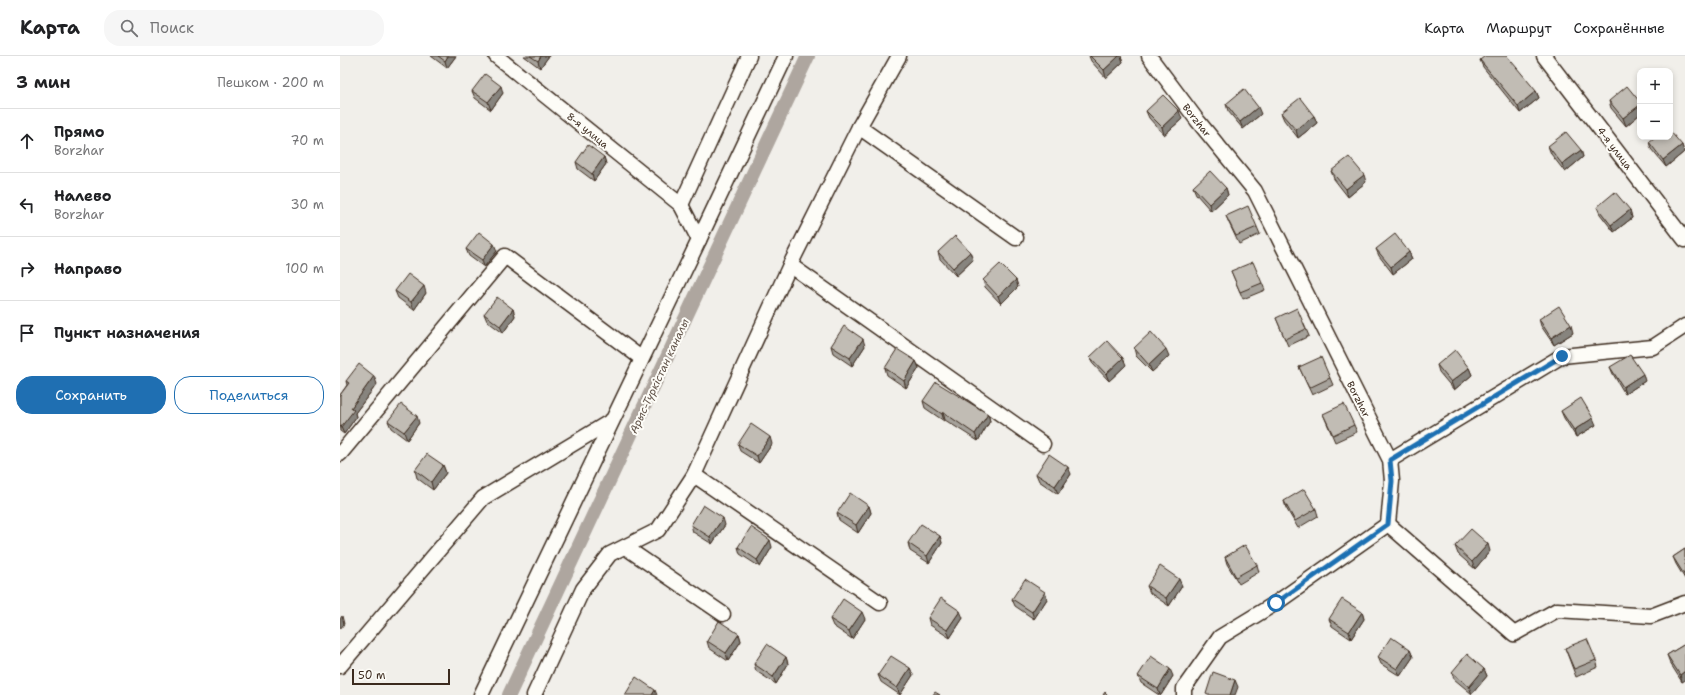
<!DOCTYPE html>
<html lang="ru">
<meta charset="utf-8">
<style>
:root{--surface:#fff;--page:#f6f6f6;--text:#202124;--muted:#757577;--line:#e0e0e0;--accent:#1f6fb2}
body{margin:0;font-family:"Shantell Sans",sans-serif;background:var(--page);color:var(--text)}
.controls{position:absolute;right:12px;top:12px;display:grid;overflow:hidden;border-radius:8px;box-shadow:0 2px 6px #0003}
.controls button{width:36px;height:36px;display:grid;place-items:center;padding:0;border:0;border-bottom:1px solid var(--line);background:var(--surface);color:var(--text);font:20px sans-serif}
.scale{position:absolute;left:12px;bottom:10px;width:98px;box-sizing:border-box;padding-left:4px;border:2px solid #3b2a1e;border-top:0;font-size:11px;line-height:14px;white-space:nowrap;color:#3b2a1e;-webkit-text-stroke:3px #fdfcf7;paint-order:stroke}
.stop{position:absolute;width:12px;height:12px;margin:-9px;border:3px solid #1f6fb2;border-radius:50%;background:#fff}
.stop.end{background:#1f6fb2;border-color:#fff;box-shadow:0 1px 4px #0008}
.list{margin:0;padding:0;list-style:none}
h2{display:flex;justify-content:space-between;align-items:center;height:52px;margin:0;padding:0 16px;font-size:17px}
h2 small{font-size:13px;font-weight:400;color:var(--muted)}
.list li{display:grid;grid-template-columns:26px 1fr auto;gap:12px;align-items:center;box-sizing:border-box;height:64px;padding:0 16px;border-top:1px solid var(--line)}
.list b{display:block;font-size:15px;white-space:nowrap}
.list p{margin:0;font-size:13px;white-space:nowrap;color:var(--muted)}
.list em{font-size:13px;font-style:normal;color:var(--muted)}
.actions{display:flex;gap:8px;padding:12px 16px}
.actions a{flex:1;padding:9px 0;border:1px solid var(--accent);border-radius:16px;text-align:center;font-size:14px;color:var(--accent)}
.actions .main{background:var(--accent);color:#fff}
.icon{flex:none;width:22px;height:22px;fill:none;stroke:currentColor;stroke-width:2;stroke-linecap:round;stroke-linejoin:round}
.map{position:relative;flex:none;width:1345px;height:639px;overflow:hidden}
header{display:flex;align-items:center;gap:24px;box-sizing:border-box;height:56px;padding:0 20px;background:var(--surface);border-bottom:1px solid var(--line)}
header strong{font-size:19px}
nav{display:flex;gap:22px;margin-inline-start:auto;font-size:14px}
.search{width:280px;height:36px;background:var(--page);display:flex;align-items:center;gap:10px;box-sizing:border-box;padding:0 14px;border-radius:16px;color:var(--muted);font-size:15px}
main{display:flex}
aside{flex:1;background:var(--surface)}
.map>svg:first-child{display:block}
</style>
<header>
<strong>Карта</strong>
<div class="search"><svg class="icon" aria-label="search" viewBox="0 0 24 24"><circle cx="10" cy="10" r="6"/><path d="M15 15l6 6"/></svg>Поиск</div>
<nav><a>Карта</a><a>Маршрут</a><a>Сохранённые</a></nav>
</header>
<main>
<aside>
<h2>3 мин<small>Пешком · 200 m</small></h2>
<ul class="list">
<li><svg class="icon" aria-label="ahead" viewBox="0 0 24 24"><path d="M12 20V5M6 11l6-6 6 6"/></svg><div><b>Прямо</b><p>Borzhar</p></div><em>70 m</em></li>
<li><svg class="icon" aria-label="left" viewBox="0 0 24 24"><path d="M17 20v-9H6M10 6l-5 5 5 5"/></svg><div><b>Налево</b><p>Borzhar</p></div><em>30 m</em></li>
<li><svg class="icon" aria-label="right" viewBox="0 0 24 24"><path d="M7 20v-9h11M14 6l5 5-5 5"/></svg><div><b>Направо</b></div><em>100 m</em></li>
<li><svg class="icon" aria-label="arrive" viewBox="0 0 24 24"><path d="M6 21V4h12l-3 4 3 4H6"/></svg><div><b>Пункт назначения</b></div></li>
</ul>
<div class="actions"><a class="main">Сохранить</a><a>Поделиться</a></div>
</aside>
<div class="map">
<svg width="1345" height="639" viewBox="0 0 1345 639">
<rect width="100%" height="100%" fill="#f1efea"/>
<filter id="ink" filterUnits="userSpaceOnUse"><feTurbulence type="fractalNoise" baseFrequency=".025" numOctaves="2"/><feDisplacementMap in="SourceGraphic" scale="8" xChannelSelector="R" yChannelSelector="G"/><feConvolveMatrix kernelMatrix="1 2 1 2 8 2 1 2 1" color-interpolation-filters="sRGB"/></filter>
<g filter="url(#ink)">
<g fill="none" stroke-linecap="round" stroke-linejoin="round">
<polyline stroke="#aea69f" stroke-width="14" points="169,639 468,0"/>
<defs>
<g id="minor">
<polyline points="809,0 857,64 915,135 1050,404 1052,425 1048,468 936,547 880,581 844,632 844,639"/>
<polyline points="1204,0 1345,184"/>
<polyline points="519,71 676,182"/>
<polyline points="341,149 409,0"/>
<polyline points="359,184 446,0"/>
<polyline points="450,209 703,388"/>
<polyline points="0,398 165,200 301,302"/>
<polyline points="1050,404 1222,300 1313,291 1345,270"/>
<polyline points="354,419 540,547"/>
<polyline points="1048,468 1174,578 1217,554 1311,560 1345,547"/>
<polyline points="285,491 383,558"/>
<polyline points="0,610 143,442 271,365"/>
<polyline points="141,639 359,184 341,149 156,0"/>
<polyline points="194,639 243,533 270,498 318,474 354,419 450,209 519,71 559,0"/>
</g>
</defs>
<use href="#minor" stroke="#3b2a1e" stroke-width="17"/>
<use href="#minor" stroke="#fdfcf7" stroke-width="14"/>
</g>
<g fill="#a6a29b" stroke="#3b2a1e">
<polygon points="91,0 116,0 107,12"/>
<polygon points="184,0 209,0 200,12"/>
<polygon points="749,0 781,0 783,6 766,22 751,5"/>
<polygon points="1140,4 1196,35 1199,42 1180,57 1143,11"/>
<polygon points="132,35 163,37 151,54 135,42"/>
<polygon points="1269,45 1300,46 1300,58 1286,70 1271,52"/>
<polygon points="886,48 921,58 903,73 888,55"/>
<polygon points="806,55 842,63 824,79 809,62"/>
<polygon points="941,57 974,60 977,67 958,82 944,64"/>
<polygon points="1309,86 1342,89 1344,96 1326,111 1311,93"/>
<polygon points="1208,90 1241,94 1243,101 1225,116 1211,98"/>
<polygon points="264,101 266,108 254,125 238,113 236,106"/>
<polygon points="991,115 1026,126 1008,141 994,123"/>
<polygon points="853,131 886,132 888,139 871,155 856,138"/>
<polygon points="1257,151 1290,154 1292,162 1274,176 1260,158"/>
<polygon points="886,160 917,171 920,178 899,188 889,167"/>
<polygon points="126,193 157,195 144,211 129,200"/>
<polygon points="1036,193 1069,196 1072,203 1053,218 1039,200"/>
<polygon points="598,196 633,204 616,220 600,203"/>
<polygon points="891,215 922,227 925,234 903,243"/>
<polygon points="643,224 676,224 678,231 661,248 645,231"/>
<polygon points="55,235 86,237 74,254 58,242"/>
<polygon points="173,253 175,260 163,277 147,265 144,258"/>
<polygon points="936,262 966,273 969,280 948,290"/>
<polygon points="1199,263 1233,277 1214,289 1201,270"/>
<polygon points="491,290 525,290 512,310 493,297"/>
<polygon points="794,292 829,300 812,316 796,300"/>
<polygon points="750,301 786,309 769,325 753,308"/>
<polygon points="576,305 579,312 566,332 547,319 545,312"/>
<polygon points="1097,309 1129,312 1132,319 1114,334 1099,316"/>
<polygon points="959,311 990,322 993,329 972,339"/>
<polygon points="1270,311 1305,325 1285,338 1273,318"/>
<polygon points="6,325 37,328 15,357 16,361 4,378 0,375 0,339 7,329"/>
<polygon points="583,345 648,358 650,365 638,385 605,364 604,365 585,352"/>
<polygon points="1221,355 1256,369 1236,381 1224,362"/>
<polygon points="983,358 1014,369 1017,376 995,386"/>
<polygon points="48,365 79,367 67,384 51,372"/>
<polygon points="398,388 432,388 419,407 400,395"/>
<polygon points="103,409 106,417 93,434 77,422 75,414"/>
<polygon points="696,418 731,418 718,438 699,425"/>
<polygon points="944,445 976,453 978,460 958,472 946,452"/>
<polygon points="529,450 531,457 518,477 499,464 497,457"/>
<polygon points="351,469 385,469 372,488 353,476"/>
<polygon points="600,480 602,487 589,507 570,495 568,487"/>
<polygon points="1115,490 1150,495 1135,513 1118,498"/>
<polygon points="398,491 432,491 420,511 400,498"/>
<polygon points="1345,493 1345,523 1336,508 1333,501"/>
<polygon points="885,501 917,509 919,516 899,528 887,508"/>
<polygon points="807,530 842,530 829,550 810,537"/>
<polygon points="672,543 707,543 694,563 675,550"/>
<polygon points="1022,556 1024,563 1011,583 992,570 989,563"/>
<polygon points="588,562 623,562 610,582 590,569"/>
<polygon points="490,563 525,563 512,583 493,570"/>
<polygon points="399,578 401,585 388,605 369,592 367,585"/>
<polygon points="1345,588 1345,624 1342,626 1330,607 1327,599"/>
<polygon points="1225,592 1256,604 1258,611 1236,621"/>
<polygon points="1070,594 1073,601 1060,620 1041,608 1038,601"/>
<polygon points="446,601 448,608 436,628 416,615 414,608"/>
<polygon points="570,612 573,619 560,639 541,626 538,619"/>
<polygon points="1144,613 1147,620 1132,638 1114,623 1112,616"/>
<polygon points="798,620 833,620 821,639 819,639 801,627"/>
</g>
<g fill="#87847e" stroke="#3b2a1e">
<polygon points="108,0 116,0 107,12 105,5"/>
<polygon points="201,0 209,0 200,12 198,5"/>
<polygon points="779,0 781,0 783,6 766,22 764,14"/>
<polygon points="161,30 163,37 151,54 148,46"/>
<polygon points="1196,35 1199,42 1180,57 1178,50"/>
<polygon points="1300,49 1300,58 1286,70 1283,62"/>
<polygon points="918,51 921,58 903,73 900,66"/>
<polygon points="839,55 842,63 824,79 822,71"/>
<polygon points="974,60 977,67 958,82 956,74"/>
<polygon points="1342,89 1344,96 1326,111 1323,104"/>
<polygon points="1241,94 1243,101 1225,116 1222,108"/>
<polygon points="264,101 266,108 254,125 252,118"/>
<polygon points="1024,119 1026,126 1008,141 1006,133"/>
<polygon points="886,132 888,139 871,155 869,148"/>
<polygon points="1290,154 1292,162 1274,176 1271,169"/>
<polygon points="154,188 157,195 144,211 142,204"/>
<polygon points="630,196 633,204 616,220 613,212"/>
<polygon points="1069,196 1072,203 1053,218 1051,211"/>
<polygon points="676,224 678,231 661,248 658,240"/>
<polygon points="84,230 86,237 74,254 71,246"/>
<polygon points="173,253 175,260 163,277 160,270"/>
<polygon points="1231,269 1233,277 1214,289 1211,282"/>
<polygon points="523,283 525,290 512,310 510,302"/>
<polygon points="826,293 829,300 812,316 809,309"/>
<polygon points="783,302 786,309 769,325 766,318"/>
<polygon points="576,305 579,312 566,332 564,325"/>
<polygon points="1129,312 1132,319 1114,334 1111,326"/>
<polygon points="1303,318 1305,325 1285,338 1283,331"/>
<polygon points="34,320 37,328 15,357 16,361 4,378 1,371 11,352"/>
<polygon points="603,356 605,364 604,365 602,358"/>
<polygon points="648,358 650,365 638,385 635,378"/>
<polygon points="77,360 79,367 67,384 64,376"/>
<polygon points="1253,362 1256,369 1236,381 1234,374"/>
<polygon points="430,381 432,388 419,407 417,400"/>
<polygon points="103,409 106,417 93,434 91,426"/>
<polygon points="728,411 731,418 718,438 715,430"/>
<polygon points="529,450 531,457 518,477 516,469"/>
<polygon points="383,462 385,469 372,488 370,481"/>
<polygon points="600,480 602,487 589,507 587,500"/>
<polygon points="430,484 432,491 420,511 417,504"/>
<polygon points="1148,488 1150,495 1135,513 1132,506"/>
<polygon points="839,523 842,530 829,550 826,542"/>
<polygon points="705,536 707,543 694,563 692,556"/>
<polygon points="620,555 623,562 610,582 607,574"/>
<polygon points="522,556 525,563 512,583 509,575"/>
<polygon points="1022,556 1024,563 1011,583 1009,576"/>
<polygon points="2,560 4,568 0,573 0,563"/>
<polygon points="399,578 401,585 388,605 386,597"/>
<polygon points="1070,594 1073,601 1060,620 1057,613"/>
<polygon points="446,601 448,608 436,628 433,621"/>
<polygon points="570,612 573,619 560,639 557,632"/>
<polygon points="830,613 833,620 821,639 820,639 818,633"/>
<polygon points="1144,613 1147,620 1132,638 1129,631"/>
<polygon points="1345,615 1345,624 1342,626 1340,619"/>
<polygon points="895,624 898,631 895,639 890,639"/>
<polygon points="315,634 317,639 312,639"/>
</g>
<g fill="#c1bcb4" stroke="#3b2a1e">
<polygon points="98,0 108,0 105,5"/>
<polygon points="190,0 201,0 198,5"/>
<polygon points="750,0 779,0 764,14"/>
<polygon points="1145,0 1167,0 1196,35 1178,50 1140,4"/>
<polygon points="145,18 161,30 148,46 132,35"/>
<polygon points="1287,30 1300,46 1300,49 1283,62 1269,45"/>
<polygon points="904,33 918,51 900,66 886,48"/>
<polygon points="823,39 839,55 822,71 806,55"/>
<polygon points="960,42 974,60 956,74 941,57"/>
<polygon points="1330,75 1342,89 1323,104 1309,86 1315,81 1330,81"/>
<polygon points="1226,76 1241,94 1222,108 1208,90"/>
<polygon points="248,89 264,101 252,118 236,106"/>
<polygon points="1009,101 1024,119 1006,133 991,115"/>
<polygon points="870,115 886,132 869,148 853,131"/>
<polygon points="1275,136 1290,154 1271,169 1257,151"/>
<polygon points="908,150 917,171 896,180 886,160"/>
<polygon points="139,176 154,188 142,204 126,193"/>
<polygon points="1055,178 1069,196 1051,211 1036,193"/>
<polygon points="615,180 630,196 613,212 598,196"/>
<polygon points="913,206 922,227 900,236 891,215"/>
<polygon points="660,208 676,224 658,240 643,224"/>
<polygon points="68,218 84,230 71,246 55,235"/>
<polygon points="157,241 173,253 160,270 144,258"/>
<polygon points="1219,250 1231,269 1211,282 1199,263"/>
<polygon points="957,252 966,273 945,283 936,262"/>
<polygon points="504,270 523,283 510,302 491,290"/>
<polygon points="811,276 826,293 809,309 794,292"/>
<polygon points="767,285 783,302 766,318 750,301"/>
<polygon points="557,293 576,305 564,325 545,312"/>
<polygon points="1115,294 1129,312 1111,326 1097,309"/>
<polygon points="1290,299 1303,318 1283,331 1270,311"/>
<polygon points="981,301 990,322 969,332 959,311"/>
<polygon points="19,308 34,320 11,352 14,354 1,371 0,370 0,339 9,327 6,325"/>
<polygon points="596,326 648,358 635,378 603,356 602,358 583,345"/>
<polygon points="1241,342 1253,362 1234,374 1221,355"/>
<polygon points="61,348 77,360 64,376 48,365"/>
<polygon points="1004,348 1014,369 993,379 983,358"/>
<polygon points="411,368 430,381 417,400 398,388"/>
<polygon points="87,398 103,409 91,426 75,414"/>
<polygon points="709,398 728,411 715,430 696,418"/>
<polygon points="964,433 976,453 955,465 944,445"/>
<polygon points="510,437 529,450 516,469 497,457"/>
<polygon points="363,449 383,462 370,481 351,469"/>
<polygon points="581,468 600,480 587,500 568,487"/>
<polygon points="411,471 430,484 417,504 398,491"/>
<polygon points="1131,473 1148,488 1132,506 1115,490"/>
<polygon points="905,489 917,509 896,521 885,501"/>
<polygon points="1345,493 1345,520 1333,501"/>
<polygon points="820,510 839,523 826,542 807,530"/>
<polygon points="685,523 705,536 692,556 672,543"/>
<polygon points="601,542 620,555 607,574 588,562"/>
<polygon points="503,543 522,556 509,575 490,563"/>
<polygon points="1002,543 1022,556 1009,576 989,563"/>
<polygon points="379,565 399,578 386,597 367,585"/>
<polygon points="1051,581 1070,594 1057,613 1038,601"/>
<polygon points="1247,583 1256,604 1234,613 1225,592"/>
<polygon points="427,588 446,601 433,621 414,608"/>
<polygon points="1345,588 1345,615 1340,619 1327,599"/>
<polygon points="1127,598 1144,613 1129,631 1112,616"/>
<polygon points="551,600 570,612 557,632 538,619"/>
<polygon points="811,600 830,613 818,633 798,620"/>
<polygon points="873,616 895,624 890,639 868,639 866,638"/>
<polygon points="296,621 315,634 312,639 285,639"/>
<polygon points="595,636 600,639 593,639"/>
<polygon points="765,636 768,639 763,639"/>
</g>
</g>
<g fill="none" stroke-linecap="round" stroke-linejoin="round" filter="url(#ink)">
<polyline stroke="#1f6fb2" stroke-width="5" points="936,547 1048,468 1052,425 1050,404 1222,300"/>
</g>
<g text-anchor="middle" stroke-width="4" stroke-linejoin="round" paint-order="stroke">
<g font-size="10" fill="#3b2a1e" stroke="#fdfcf7">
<text transform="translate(857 64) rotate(52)" y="4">Borzhar</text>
<text transform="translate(248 74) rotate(39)" y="4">8-я улица</text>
<text transform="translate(1275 92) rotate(53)" y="4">4-я улица</text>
<text transform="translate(1019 343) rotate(63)" y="4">Borzhar</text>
</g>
<g font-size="11" font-style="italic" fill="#63554b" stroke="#fdfcf7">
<text transform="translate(319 320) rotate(-65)" y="4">Арыс-Түркістан каналы</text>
</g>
</g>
</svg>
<div class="controls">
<button>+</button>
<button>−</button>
</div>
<div class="scale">50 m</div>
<div class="stop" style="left:936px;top:547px"></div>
<div class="stop end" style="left:1222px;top:300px"></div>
</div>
</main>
